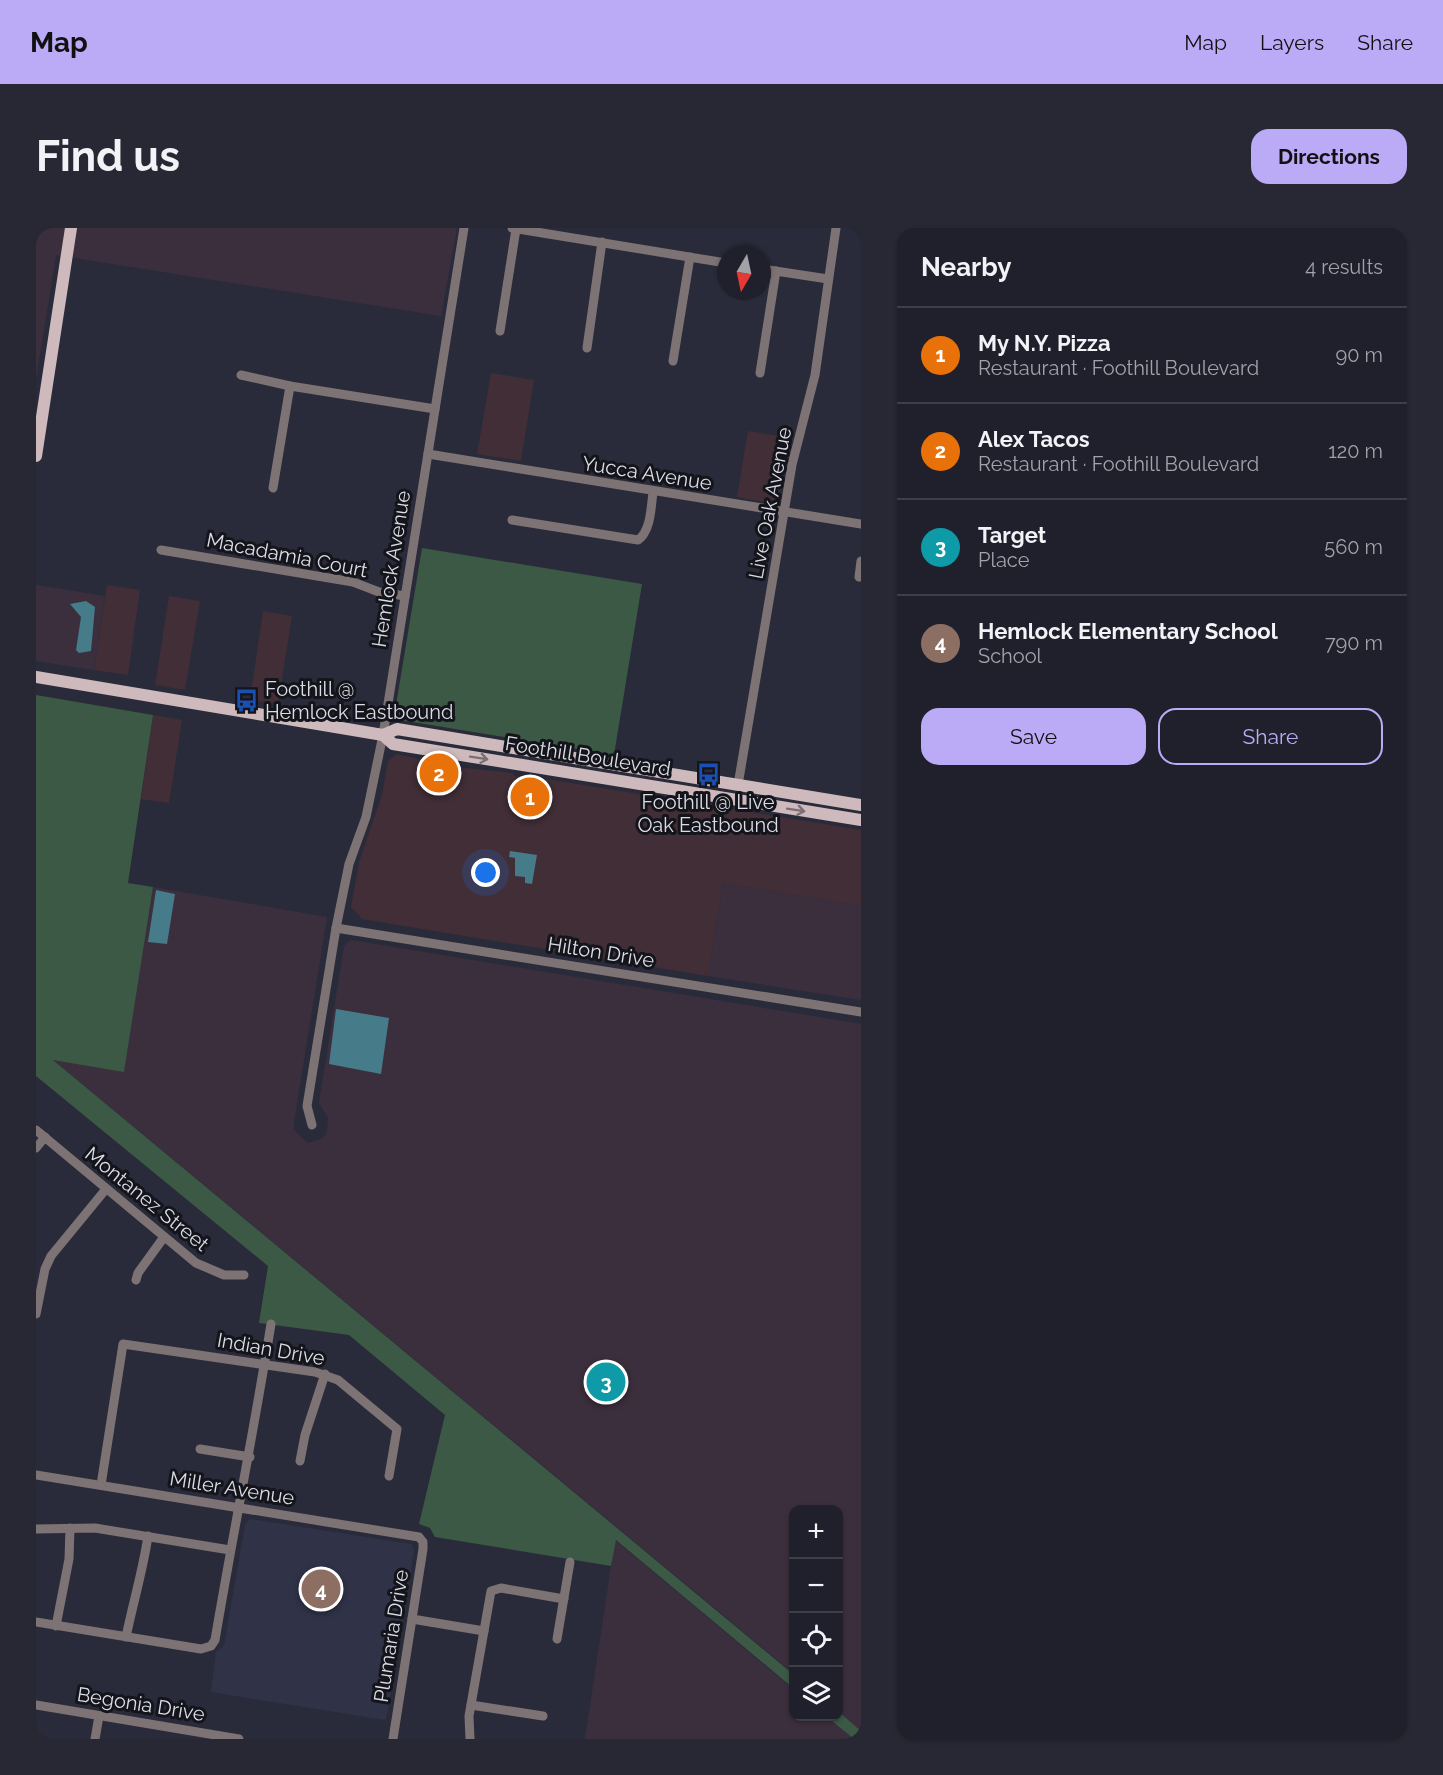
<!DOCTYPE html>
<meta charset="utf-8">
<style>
:root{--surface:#20202c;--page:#282834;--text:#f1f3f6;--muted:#a2a3a9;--line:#3d3e48;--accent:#bbaaf6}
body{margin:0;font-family:Raleway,sans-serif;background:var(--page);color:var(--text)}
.controls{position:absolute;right:18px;bottom:18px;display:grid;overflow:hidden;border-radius:12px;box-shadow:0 2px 4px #0004}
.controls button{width:54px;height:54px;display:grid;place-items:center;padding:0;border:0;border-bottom:2px solid var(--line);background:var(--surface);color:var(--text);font:30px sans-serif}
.compass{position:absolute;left:681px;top:18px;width:54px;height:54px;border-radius:50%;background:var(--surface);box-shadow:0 2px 4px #0004;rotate:189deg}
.you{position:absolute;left:450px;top:645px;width:21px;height:21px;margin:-15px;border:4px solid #fff;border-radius:50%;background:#1a73e8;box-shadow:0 0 0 9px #1a73e833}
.badge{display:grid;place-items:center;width:39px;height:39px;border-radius:50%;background:var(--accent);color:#fff;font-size:20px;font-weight:700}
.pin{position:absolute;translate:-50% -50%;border:3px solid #fff;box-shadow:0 2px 6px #0006}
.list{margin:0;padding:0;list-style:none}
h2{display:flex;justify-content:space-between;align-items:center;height:78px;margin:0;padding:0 24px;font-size:26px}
h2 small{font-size:20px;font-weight:400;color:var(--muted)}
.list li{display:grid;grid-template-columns:39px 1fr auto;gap:18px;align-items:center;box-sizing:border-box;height:96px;padding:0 24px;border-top:2px solid var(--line)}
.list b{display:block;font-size:22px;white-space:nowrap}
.list p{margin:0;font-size:20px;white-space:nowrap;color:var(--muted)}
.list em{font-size:20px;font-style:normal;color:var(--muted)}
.actions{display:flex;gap:12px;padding:18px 24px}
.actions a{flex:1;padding:14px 0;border:2px solid var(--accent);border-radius:18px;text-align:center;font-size:21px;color:var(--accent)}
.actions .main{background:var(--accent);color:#111}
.icon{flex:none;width:33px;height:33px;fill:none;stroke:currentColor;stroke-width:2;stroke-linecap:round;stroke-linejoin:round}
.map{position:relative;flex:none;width:825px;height:1511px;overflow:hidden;border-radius:18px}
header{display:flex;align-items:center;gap:36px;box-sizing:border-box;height:84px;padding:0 30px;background:var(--accent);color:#111}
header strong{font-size:28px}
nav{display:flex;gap:33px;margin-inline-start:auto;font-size:21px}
.intro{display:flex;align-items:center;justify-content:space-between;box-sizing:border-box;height:144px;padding:0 36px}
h1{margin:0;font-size:42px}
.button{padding:15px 27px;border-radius:18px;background:var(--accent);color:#111;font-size:21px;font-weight:700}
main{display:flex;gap:36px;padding:0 36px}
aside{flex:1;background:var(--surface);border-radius:18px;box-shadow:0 2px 4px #0004}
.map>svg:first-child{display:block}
</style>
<header>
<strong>Map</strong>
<nav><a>Map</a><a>Layers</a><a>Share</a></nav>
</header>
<div class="intro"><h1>Find us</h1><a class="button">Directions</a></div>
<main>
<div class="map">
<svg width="825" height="1511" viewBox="0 0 825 1511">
<rect width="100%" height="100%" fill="#2a2b3a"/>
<g fill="#412e36">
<polygon points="455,145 498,152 485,233 441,226"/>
<polygon points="712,203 751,209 740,276 701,269"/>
<polygon points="71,357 104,362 92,447 58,442"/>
<polygon points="133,368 164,373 149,462 119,457"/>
<polygon points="227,383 256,388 242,476 214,472"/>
<polygon points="117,487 146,492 133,575 105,571"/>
<polygon points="361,526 412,538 476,545 479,548 492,548 825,602 825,678 687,655 672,748 326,691 315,679 323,634 346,567 352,533"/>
</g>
<g fill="#3c2f3d">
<polygon points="0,0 421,0 405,88 20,27 0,151"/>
<polygon points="0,357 69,368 58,442 0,433"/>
<polygon points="687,655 825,678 825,772 672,748"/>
<polygon points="117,659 291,689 258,894 258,902 272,915 286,911 291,905 292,890 283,875 308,718 315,712 825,796 825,1503 803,1484 802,1282 758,1282 757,1445 16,831 88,843"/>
<polygon points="579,1312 757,1461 758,1488 791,1489 818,1511 549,1511"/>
</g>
<polygon fill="#303348" points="214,1291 375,1316 378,1322 350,1492 175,1464 180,1424 188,1418 209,1297"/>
<g fill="#3b5944">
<polygon points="386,320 606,356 578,527 364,492 359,483"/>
<polygon points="0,467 117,487 92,655 117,659 88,844 17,832 757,1446 757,1460 580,1312 575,1338 399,1309 394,1300 383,1296 409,1187 313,1107 223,1095 232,1038 0,848"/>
<polygon points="803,1484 825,1503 825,1511 818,1511 791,1489 802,1488"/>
</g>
<g fill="#467b8a">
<polygon points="50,373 59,379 55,423 43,425 40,422 45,389 34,376"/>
<polygon points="474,623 501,627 496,656 489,655 489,649 479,648 479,630 473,629"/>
<polygon points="120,662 139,666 131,716 112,714"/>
<polygon points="300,781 353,790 345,846 293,836"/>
</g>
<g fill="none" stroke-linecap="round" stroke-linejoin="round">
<g stroke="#7d7374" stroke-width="9">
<polyline points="476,0 690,35"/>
<polyline points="726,41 792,51"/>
<polyline points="464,103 480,1"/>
<polyline points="551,120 566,14"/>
<polyline points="637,133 654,29"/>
<polyline points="724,145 740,43"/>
<polyline points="205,147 254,158 399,181"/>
<polyline points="392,226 825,296"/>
<polyline points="237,260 254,158"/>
<path d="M 476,292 L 602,312 C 615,303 615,279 617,264"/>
<polyline points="125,322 317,354 343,364 369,368"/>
<polyline points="825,333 823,349 825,349"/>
<polyline points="702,557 756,237 779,147 800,0"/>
<polyline points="300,700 825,784"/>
<polyline points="276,897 271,878 300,700 313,636 330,589 347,507 428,0"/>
<polyline points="0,902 160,1035 188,1047 208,1047"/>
<polyline points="0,920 9,909"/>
<polyline points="100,1052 102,1045 128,1009"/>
<polyline points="0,1086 9,1041 15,1028 70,961"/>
<polyline points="164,1221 214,1229"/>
<polyline points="264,1233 269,1207 289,1146"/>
<polyline points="0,1247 383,1309 387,1314 387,1321 357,1511"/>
<polyline points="65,1257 87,1116 279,1144 302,1152 361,1201 353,1248"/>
<polyline points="0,1301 59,1300 194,1322"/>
<polyline points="376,1391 448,1403"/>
<path d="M 0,1394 L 165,1421 L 175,1418 L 179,1412 C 197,1306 218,1202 235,1096"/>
<polyline points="20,1398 33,1331 34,1300"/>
<path d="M 90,1409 C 97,1375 107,1342 112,1308"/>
<polyline points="521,1411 534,1334"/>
<polyline points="0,1477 203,1511"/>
<polyline points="435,1477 507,1488"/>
<polyline points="59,1511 63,1488"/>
<polyline points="434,1511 433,1488 455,1363 465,1360 528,1371"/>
</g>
<g stroke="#cebabc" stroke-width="12">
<polyline points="0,228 35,0"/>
<polyline points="0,449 347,507 357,516 825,592"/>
<polyline points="347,507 361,501 825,577"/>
</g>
</g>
<defs><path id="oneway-shaft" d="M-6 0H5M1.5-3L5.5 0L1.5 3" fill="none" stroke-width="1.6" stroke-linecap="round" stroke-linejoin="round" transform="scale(1.5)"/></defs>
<g stroke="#7a6f74">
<use href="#oneway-shaft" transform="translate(443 530) rotate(9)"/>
<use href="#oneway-shaft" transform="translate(760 582) rotate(9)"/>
</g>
<defs>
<symbol id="bus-bare" viewBox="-9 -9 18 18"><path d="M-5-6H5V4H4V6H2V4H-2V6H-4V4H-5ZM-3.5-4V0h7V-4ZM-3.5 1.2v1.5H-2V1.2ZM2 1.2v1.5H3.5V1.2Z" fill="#1a4fb4" stroke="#14141b" stroke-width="2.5" paint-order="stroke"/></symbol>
</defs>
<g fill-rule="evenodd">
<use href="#bus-bare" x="194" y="456" width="33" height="33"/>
<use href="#bus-bare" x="656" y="530" width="33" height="33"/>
</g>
<g text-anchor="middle" stroke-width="6" stroke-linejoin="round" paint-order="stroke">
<g font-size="20" fill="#dbdce6" stroke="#14141b">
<text transform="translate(611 245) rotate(9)" y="7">Yucca Avenue</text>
<text transform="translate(734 275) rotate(-79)" y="7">Live Oak Avenue</text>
<text transform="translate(251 327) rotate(11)" y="7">Macadamia Court</text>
<text transform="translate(355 341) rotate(-81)" y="7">Hemlock Avenue</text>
<text transform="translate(552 528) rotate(9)" y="7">Foothill Boulevard</text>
<text transform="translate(565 724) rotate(9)" y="7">Hilton Drive</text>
<text transform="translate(111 971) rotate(39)" y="7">Montanez Street</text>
<text transform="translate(235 1121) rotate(10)" y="7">Indian Drive</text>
<text transform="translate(196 1260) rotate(9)" y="7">Miller Avenue</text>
<text transform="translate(355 1408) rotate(-81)" y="7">Plumaria Drive</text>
<text transform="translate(105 1476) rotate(9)" y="7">Begonia Drive</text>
</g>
<g font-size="20" fill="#dbdce6" stroke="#14141b" text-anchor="start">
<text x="229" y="468">Foothill @<tspan x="229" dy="23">Hemlock Eastbound</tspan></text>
<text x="672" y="581" text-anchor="middle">Foothill @ Live<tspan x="672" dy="23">Oak Eastbound</tspan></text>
</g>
</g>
</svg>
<div class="controls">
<button>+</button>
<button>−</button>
<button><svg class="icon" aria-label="locate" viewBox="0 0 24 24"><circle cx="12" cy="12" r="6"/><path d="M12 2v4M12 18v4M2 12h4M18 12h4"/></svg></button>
<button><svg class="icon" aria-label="layers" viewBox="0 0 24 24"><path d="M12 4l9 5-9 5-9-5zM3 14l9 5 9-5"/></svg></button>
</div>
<svg class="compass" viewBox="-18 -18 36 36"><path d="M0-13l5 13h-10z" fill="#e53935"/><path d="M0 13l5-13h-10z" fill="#a2a3a9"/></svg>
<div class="you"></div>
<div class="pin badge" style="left:494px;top:569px;background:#e8710a">1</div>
<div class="pin badge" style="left:403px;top:545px;background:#e8710a">2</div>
<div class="pin badge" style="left:570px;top:1154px;background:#0f9aa8">3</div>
<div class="pin badge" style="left:285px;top:1361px;background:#8d6e63">4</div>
</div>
<aside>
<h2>Nearby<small>4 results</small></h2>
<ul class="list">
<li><span class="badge" style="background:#e8710a">1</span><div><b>My N.Y. Pizza</b><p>Restaurant · Foothill Boulevard</p></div><em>90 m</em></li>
<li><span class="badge" style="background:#e8710a">2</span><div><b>Alex Tacos</b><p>Restaurant · Foothill Boulevard</p></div><em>120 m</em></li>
<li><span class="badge" style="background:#0f9aa8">3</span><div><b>Target</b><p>Place</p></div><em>560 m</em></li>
<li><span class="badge" style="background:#8d6e63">4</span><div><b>Hemlock Elementary School</b><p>School</p></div><em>790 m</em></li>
</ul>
<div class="actions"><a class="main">Save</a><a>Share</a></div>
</aside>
</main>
